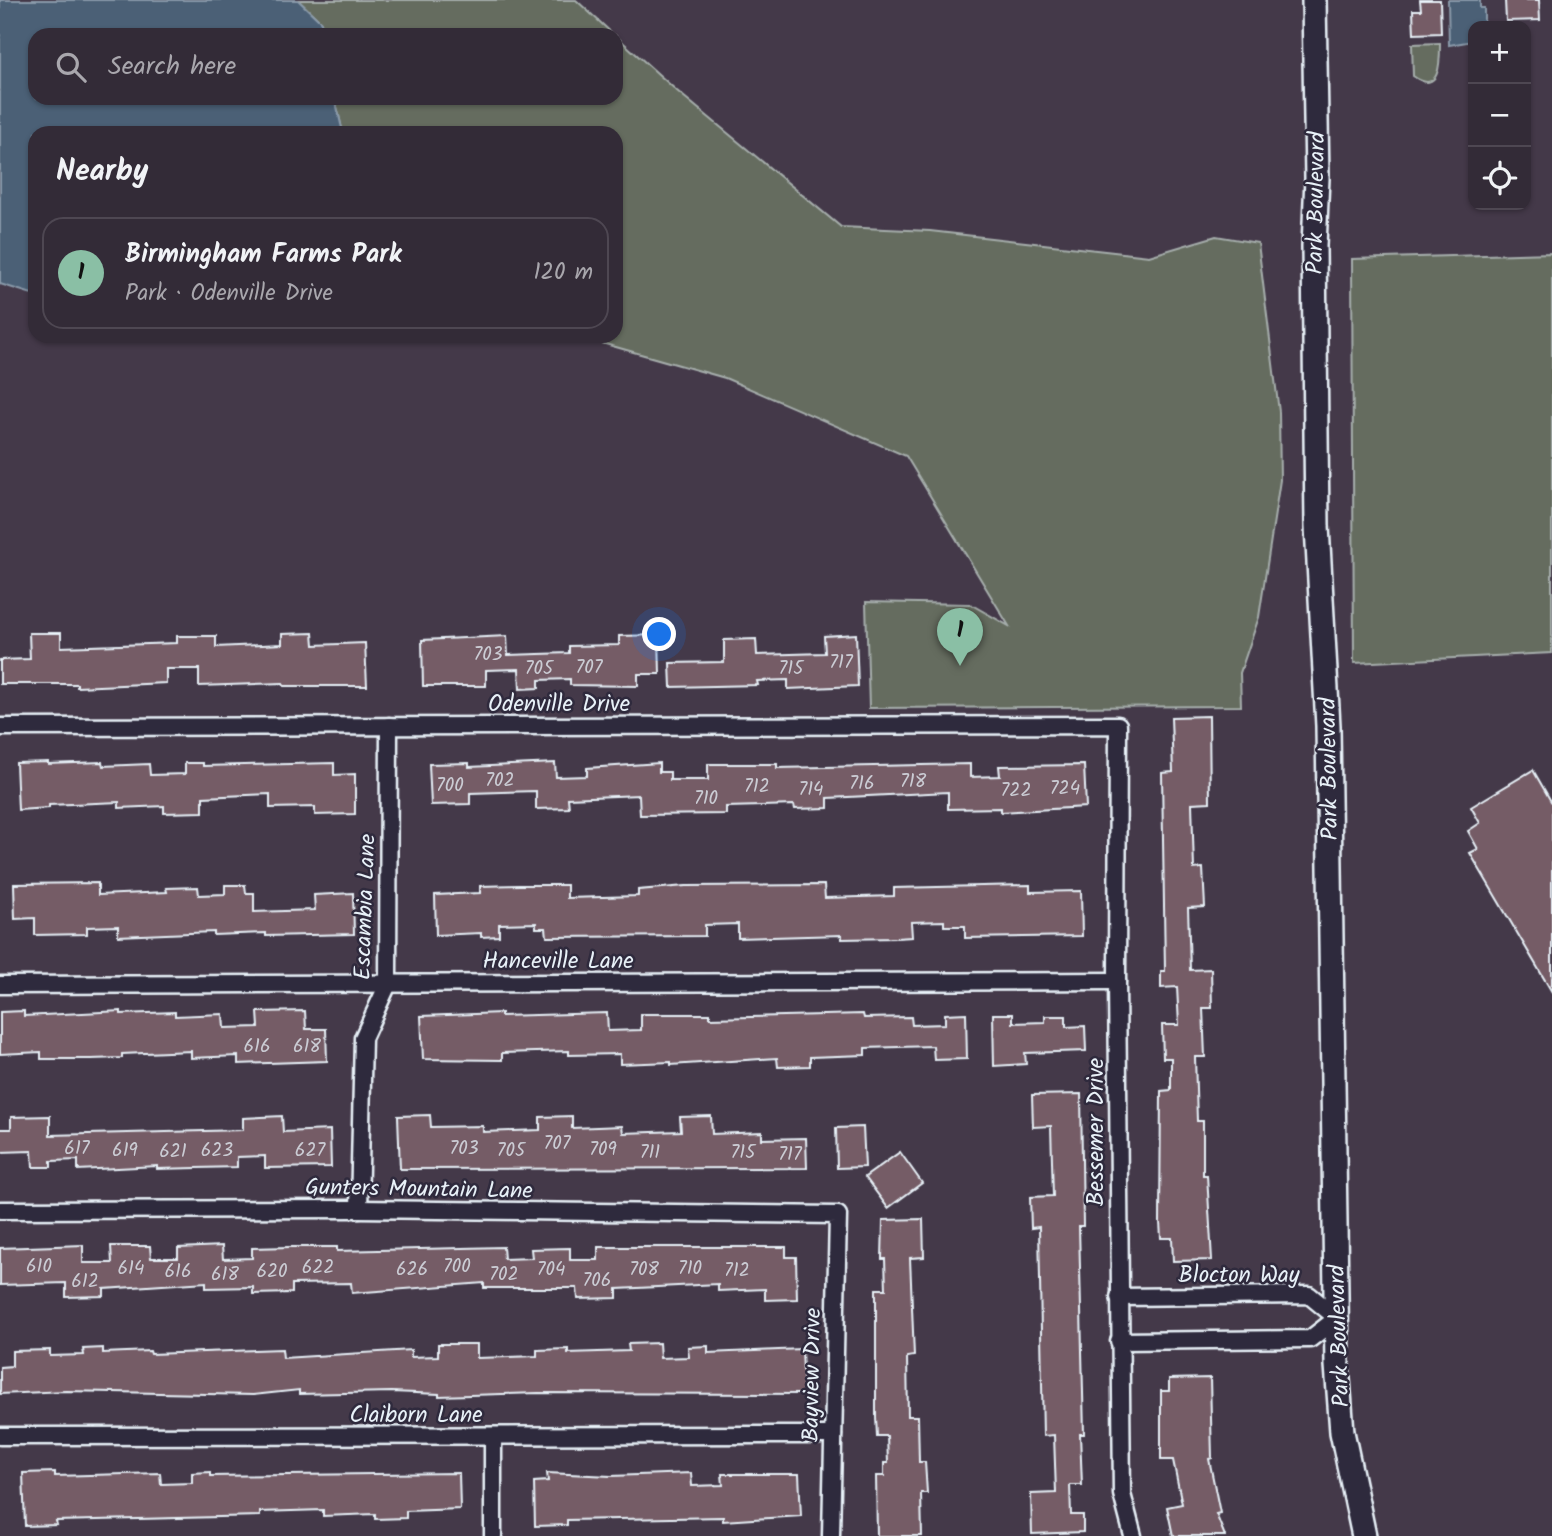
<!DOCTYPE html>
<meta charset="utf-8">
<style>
:root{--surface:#332b37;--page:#3b333f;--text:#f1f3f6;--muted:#a9a7ad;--line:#4e4752;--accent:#8abfa5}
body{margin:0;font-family:Kalam,sans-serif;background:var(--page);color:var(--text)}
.controls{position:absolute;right:21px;top:21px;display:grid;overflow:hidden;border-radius:14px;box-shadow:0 2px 5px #0004}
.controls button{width:63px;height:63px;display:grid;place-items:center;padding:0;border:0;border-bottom:2px solid var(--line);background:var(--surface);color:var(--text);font:35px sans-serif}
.you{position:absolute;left:660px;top:635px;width:24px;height:24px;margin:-18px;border:5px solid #fff;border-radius:50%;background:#1a73e8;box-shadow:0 0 0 10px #1a73e833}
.badge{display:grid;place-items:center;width:46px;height:46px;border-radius:50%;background:var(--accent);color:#111;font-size:23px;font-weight:700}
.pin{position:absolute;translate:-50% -58px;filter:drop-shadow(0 2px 4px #0008)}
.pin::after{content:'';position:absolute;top:37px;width:24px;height:21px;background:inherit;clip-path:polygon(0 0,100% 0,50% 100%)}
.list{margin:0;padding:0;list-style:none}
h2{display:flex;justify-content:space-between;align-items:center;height:91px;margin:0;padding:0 28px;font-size:30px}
h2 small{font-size:23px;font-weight:400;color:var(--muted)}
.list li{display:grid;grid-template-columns:46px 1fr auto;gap:21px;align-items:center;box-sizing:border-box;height:112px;margin:0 14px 14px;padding:0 14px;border:2px solid var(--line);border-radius:21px}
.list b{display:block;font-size:26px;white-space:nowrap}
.list p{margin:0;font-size:23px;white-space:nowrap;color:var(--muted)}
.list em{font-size:23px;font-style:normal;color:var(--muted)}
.icon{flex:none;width:38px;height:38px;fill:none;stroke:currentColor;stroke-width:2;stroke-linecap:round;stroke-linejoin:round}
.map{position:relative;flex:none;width:1552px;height:1536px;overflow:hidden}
.search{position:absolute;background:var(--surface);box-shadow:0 2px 5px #0004;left:28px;top:28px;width:595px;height:77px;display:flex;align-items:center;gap:18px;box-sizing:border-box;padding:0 24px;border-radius:21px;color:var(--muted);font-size:26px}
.panel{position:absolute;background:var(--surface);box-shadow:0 2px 5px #0004;left:28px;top:126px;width:595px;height:217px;border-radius:21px}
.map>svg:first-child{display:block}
</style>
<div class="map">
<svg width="1552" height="1536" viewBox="0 0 1552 1536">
<rect width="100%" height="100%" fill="#443949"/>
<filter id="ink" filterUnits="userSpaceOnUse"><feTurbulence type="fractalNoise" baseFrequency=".0143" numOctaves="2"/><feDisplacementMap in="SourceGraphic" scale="14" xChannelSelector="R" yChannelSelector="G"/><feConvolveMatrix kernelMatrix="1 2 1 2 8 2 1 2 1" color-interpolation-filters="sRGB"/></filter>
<g filter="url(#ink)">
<g fill="#656c5f" stroke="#a6aeac" stroke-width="2">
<polygon points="298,0 576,0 614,35 323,35 321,22"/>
<polygon points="616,36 677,91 841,227 930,231 1149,256 1216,236 1258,243 1279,412 1280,480 1259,617 1240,673 1241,706 869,708 866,602 970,604 1009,626 906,456 725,378 577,336 616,336 616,133 343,133 335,98 616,98"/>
<path d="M 1440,43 C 1440,60 1441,96 1413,76 L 1412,44 Z"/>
<polygon points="1552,253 1552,653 1354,663 1352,259"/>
</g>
<g fill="#4b6076" stroke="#8a9aaa" stroke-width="2">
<polygon points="0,0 298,0 321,22 323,35 35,35 35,98 335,98 343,133 35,133 35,295 0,284"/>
<polygon points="1448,0 1480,0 1480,8 1484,8 1484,26 1473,26 1473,41 1449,45"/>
</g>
<g fill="#745c66" stroke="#e8f1f8" stroke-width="2">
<polygon points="1420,0 1440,0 1441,33 1414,34 1413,10 1421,10"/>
<polygon points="1505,0 1539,0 1540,20 1506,21"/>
<polygon points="29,633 61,633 61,647 177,643 177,636 216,636 216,647 282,644 282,634 313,633 314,645 365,643 367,686 284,686 283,683 199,686 199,669 166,669 166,683 77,687 77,684 0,684 0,660 30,659"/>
<polygon points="856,634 858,686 788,689 788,680 757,681 758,685 671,687 670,663 724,662 724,640 756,639 757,655 825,653 824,636"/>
<polygon points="659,635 660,674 638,674 638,686 570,685 570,679 539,680 539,688 520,689 519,669 486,670 486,686 423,686 422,640 507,636 508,655 569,653 569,646 619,645 619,636"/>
<polygon points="1209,716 1210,802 1192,803 1194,869 1203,868 1205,907 1188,908 1190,970 1211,969 1212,1008 1203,1008 1205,1057 1195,1057 1197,1121 1203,1121 1203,1175 1207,1175 1212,1260 1173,1261 1172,1238 1161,1238 1160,1222 1161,1091 1171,1090 1171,1058 1163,1058 1162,1025 1179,1025 1177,987 1161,988 1161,971 1165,971 1162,773 1173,772 1171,717"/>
<polygon points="48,762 48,764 102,762 103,766 149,764 150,775 185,774 185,763 203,763 203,766 334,763 334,775 355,774 355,814 315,815 315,807 270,808 270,794 203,797 203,812 164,813 164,806 119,808 119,802 49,805 49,808 18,810 16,763"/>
<polygon points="469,763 469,767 555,763 556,777 587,776 587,768 659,763 659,772 670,772 670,780 708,780 708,764 777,764 777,768 970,764 970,777 1000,776 999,766 1084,765 1086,807 1001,812 1001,808 948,809 948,792 828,798 828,808 795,809 794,805 726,807 726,814 640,815 639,795 568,798 569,808 536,809 536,791 470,793 470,804 431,805 429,764"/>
<polygon points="1533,770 1552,803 1552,992 1470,853 1478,849 1468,831 1480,823 1471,807"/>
<polygon points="98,883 98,895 167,892 166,888 198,887 199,895 225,894 225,885 245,885 246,893 254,893 254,912 315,910 314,895 353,893 354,934 266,936 266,933 214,935 214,932 118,936 118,926 87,927 87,934 35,935 35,918 15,919 14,884"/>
<polygon points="519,885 567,885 567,898 638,896 638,890 686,886 824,885 825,898 894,896 894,888 1030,885 1030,892 1081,891 1082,936 965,938 965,926 944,926 944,921 911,922 912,937 896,938 842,939 842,935 738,938 738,924 705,925 705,936 547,937 546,928 536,928 536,923 499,924 499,936 481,937 481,933 436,935 435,895 480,893 480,886"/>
<polygon points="24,1011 24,1016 121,1011 121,1014 175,1012 175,1016 223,1014 224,1028 259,1027 258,1012 305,1011 306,1029 326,1029 327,1061 238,1064 238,1056 191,1058 191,1051 122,1054 122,1058 91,1059 41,1059 41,1052 0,1054 0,1012"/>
<polygon points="501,1013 501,1016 607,1013 608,1031 641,1030 641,1014 710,1014 710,1018 863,1014 864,1018 911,1017 912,1025 945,1024 945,1014 966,1013 967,1059 934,1060 933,1046 865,1048 865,1055 810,1057 810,1066 778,1067 777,1058 671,1065 671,1062 620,1064 620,1054 569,1055 569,1051 502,1053 502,1060 423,1059 421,1016"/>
<polygon points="993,1014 1013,1014 1013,1023 1045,1022 1045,1016 1066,1016 1066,1027 1085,1026 1086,1051 1025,1053 1026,1064 994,1066"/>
<polygon points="1081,1094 1083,1226 1079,1226 1084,1434 1080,1434 1082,1485 1070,1485 1071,1515 1083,1515 1083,1532 1032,1534 1031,1494 1056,1493 1054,1435 1043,1436 1039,1227 1031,1228 1030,1197 1053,1196 1051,1126 1033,1127 1032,1095"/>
<polygon points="430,1115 431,1127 483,1126 483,1132 540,1130 540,1117 572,1116 572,1128 622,1126 623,1133 681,1131 680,1117 711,1116 712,1134 762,1132 762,1139 806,1138 807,1168 400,1169 398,1116"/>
<polygon points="50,1116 50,1135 243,1130 243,1118 282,1116 283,1132 330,1130 331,1167 265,1168 265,1156 237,1157 237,1167 157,1169 157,1166 78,1170 78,1160 51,1161 51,1167 33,1167 32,1151 0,1152 0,1129 11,1129 11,1117"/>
<polygon points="863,1127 865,1167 837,1168 836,1128"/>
<polygon points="900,1152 922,1183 888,1208 865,1177"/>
<polygon points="923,1219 924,1257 910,1258 914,1356 907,1357 908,1416 918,1416 919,1462 925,1462 927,1493 921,1493 922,1536 877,1536 876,1476 884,1476 884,1463 888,1463 887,1436 877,1436 876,1417 876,1289 886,1289 885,1259 882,1259 883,1220"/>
<polygon points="83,1245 83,1263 112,1263 111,1246 150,1246 151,1258 178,1258 178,1248 222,1246 223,1259 252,1258 252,1248 290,1247 337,1247 337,1251 503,1247 504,1259 532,1258 531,1249 570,1248 570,1260 598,1260 598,1247 786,1247 786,1257 796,1257 797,1299 765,1300 765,1289 718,1291 718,1284 617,1289 617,1298 578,1299 577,1288 484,1288 484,1283 352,1293 351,1283 292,1284 292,1293 253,1294 253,1287 206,1288 206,1282 104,1289 104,1296 66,1297 66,1283 0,1285 0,1248"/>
<polygon points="659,1343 660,1358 689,1357 688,1347 708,1346 708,1353 802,1349 804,1394 538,1393 439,1396 439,1394 392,1392 299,1394 299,1390 253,1395 66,1391 0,1394 0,1367 12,1366 12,1351 50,1350 50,1356 84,1355 83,1349 103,1348 103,1353 150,1351 151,1354 282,1349 283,1358 411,1350 411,1357 438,1356 438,1344 477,1344 477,1358 537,1356 537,1350 568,1349 568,1353 629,1351 628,1344"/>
<polygon points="1210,1378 1212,1458 1209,1459 1220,1513 1216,1514 1225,1536 1173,1536 1167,1507 1182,1504 1173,1460 1161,1460 1161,1391 1169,1391 1169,1379"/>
<polygon points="55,1472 55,1476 160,1473 161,1484 192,1483 192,1473 210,1472 210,1476 459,1473 460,1509 406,1511 406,1518 375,1519 375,1514 323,1516 323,1510 260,1512 260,1516 56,1521 57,1525 25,1526 23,1473"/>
<polygon points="547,1473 611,1476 691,1473 692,1486 723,1485 722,1474 799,1474 801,1516 723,1521 723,1517 567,1520 567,1525 535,1526 534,1482 548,1481"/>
</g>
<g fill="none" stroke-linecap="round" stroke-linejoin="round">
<defs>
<g id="street">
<polyline points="0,727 1118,725 1117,981 1122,1494 1133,1536"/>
<polyline points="0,985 1117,981"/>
<polyline points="359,1209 363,1038 388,984 389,726"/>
<polyline points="0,1210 359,1209 838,1215 831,1536"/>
<polyline points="1119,1297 1309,1295 1337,1318 1310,1339 1119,1341"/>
<polyline points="0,1436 833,1435"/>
<polyline points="493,1437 493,1536"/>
</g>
<polyline id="secondary" points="1314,0 1317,178 1314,246 1317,526 1328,726 1337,1365 1342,1432 1364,1536"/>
</defs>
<use href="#street" stroke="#e8f1f8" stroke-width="21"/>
<use href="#secondary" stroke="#e8f1f8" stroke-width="28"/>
<use href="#street" stroke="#2f2a3d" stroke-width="16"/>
<use href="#secondary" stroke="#2f2a3d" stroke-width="23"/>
</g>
</g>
<g text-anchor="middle" stroke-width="5" stroke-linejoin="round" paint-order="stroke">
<g font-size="19" fill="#cbccd4">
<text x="488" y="660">703</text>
<text x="841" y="668">717</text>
<text x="589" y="673">707</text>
<text x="539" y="674">705</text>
<text x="791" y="674">715</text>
<text x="500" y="786">702</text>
<text x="913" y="787">718</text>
<text x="862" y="789">716</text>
<text x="450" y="791">700</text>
<text x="757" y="792">712</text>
<text x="1065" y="794">724</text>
<text x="811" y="795">714</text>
<text x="1016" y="796">722</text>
<text x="706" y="804">710</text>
<text x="257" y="1052">616</text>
<text x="307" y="1052">618</text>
<text x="557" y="1149">707</text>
<text x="77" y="1154">617</text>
<text x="464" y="1154">703</text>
<text x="603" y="1155">709</text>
<text x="125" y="1156">619</text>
<text x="217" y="1156">623</text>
<text x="310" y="1156">627</text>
<text x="511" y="1156">705</text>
<text x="173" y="1157">621</text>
<text x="650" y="1158">711</text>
<text x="743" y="1158">715</text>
<text x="790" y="1160">717</text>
<text x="39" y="1272">610</text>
<text x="457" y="1272">700</text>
<text x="318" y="1273">622</text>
<text x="131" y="1274">614</text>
<text x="690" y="1274">710</text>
<text x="412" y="1275">626</text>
<text x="551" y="1275">704</text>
<text x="644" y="1275">708</text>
<text x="737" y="1276">712</text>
<text x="178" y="1277">616</text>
<text x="272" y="1277">620</text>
<text x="225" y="1280">618</text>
<text x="504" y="1280">702</text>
<text x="597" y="1286">706</text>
<text x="85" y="1287">612</text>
</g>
<g font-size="23" fill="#e8f1f8" stroke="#2f2a3d">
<text transform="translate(1315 203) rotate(-89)" y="8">Park Boulevard</text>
<text x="559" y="711">Odenville Drive</text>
<text transform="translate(1328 769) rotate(-91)" y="8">Park Boulevard</text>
<text transform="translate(364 907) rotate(-88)" y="8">Escambia Lane</text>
<text x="558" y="968">Hanceville Lane</text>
<text transform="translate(1095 1132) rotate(-90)" y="8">Bessemer Drive</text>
<text transform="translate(419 1188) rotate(1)" y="8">Gunters Mountain Lane</text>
<text x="1239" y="1282">Blocton Way</text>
<text transform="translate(1338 1336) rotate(-92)" y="8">Park Boulevard</text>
<text transform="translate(811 1375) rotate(-89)" y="8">Bayview Drive</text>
<text x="416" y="1422">Claiborn Lane</text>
</g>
</g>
</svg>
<div class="controls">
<button>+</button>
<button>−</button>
<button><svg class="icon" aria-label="locate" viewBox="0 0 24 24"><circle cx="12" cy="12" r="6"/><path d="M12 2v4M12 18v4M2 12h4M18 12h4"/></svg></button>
</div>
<div class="you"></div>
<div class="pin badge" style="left:960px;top:666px">1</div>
<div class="search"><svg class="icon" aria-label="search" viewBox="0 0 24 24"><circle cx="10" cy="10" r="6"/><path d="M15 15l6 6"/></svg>Search here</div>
<section class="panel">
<h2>Nearby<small></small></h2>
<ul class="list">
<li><span class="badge">1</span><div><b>Birmingham Farms Park</b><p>Park · Odenville Drive</p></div><em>120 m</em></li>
</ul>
</section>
</div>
